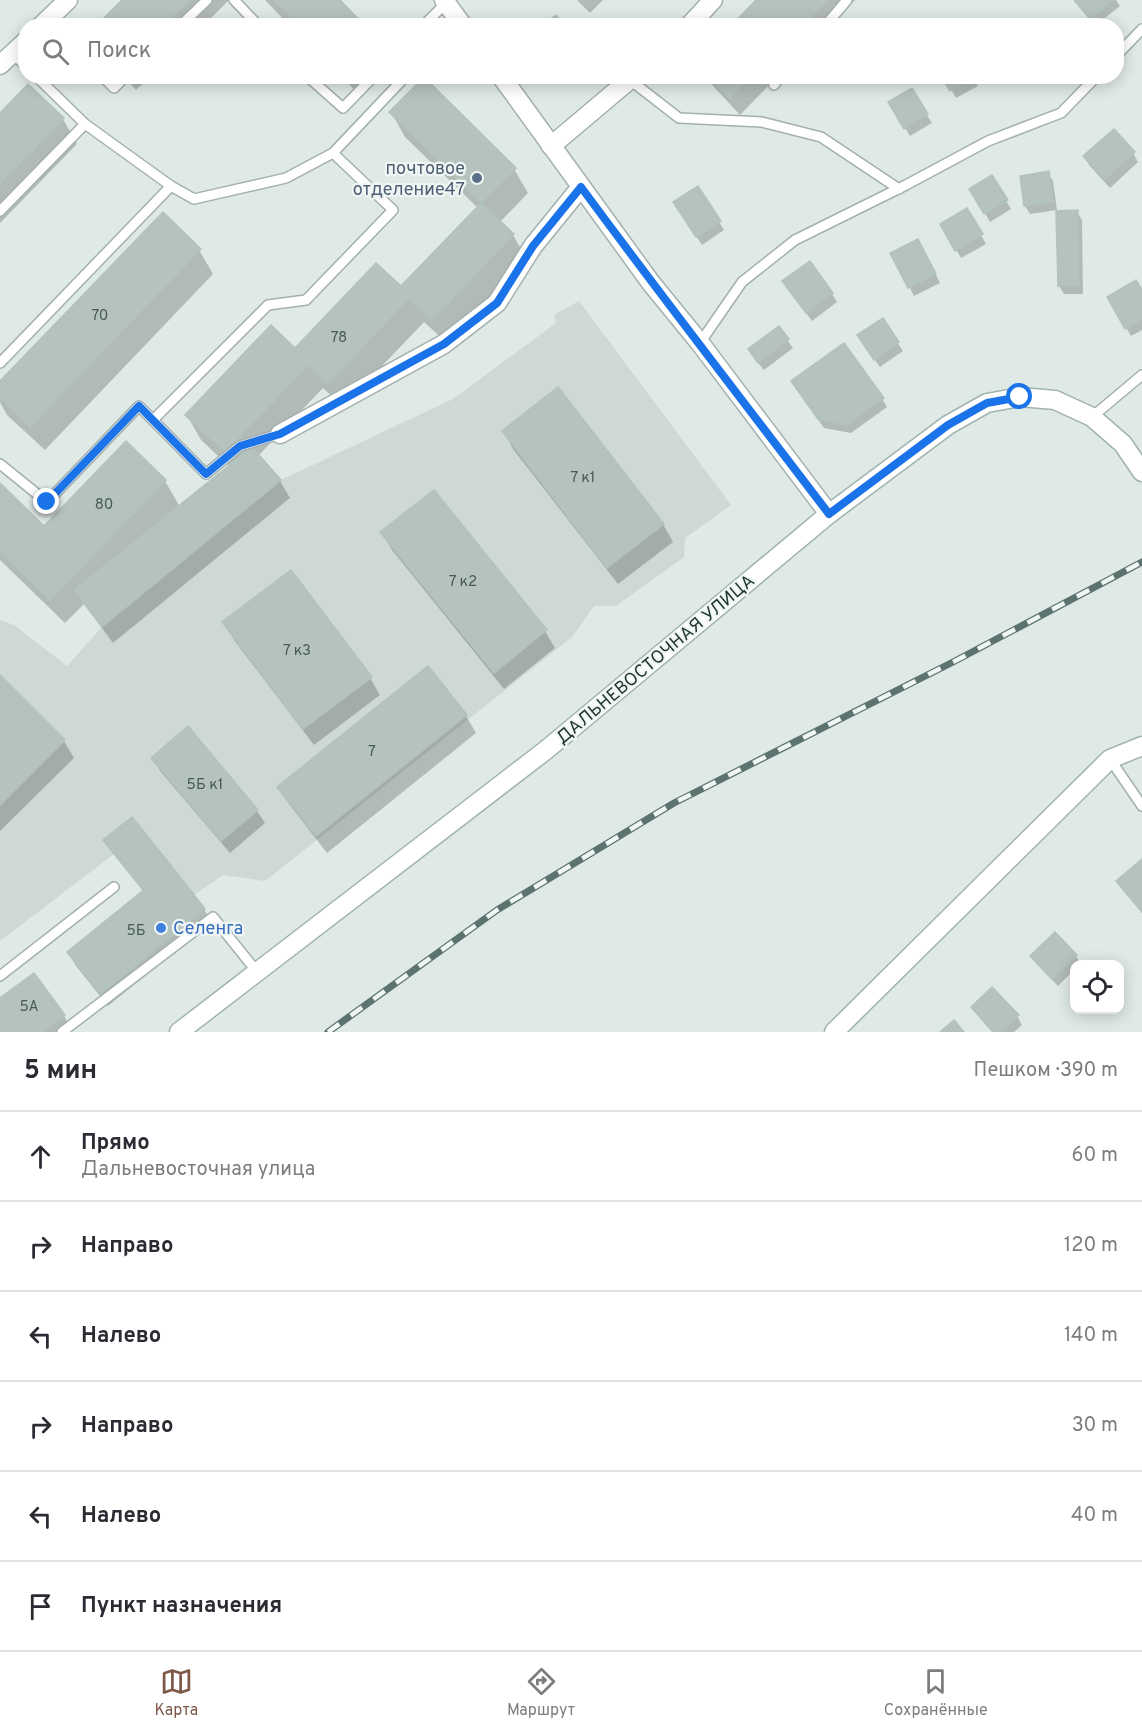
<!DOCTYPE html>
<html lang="ru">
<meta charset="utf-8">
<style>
:root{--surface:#fff;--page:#f2f2f3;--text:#2b2b33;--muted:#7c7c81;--line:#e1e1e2;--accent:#7e5948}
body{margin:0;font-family:Overpass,sans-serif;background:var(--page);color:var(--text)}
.controls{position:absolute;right:18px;bottom:18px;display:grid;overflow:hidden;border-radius:12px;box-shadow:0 3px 15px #0003}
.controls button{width:54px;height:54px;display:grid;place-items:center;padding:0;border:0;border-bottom:2px solid var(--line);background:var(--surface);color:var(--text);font:30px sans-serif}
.stop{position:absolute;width:18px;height:18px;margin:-14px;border:4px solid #1a73e8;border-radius:50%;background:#fff}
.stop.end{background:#1a73e8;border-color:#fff;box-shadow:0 2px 6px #0008}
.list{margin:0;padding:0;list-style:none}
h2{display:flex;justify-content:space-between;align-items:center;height:78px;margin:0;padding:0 24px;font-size:26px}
h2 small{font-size:20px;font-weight:400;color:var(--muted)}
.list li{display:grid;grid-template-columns:39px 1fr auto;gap:18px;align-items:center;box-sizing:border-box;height:90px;padding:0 24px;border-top:2px solid var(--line)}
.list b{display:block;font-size:22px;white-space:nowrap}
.list p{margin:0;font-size:20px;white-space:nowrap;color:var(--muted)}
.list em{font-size:20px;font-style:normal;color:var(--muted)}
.icon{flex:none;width:33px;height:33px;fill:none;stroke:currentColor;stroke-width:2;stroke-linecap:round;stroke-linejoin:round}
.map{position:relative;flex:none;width:1142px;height:1032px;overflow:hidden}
.search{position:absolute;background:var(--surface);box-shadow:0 3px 15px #0003;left:18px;right:18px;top:18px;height:66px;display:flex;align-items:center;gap:15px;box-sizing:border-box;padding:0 21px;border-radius:24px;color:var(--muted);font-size:22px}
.sheet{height:618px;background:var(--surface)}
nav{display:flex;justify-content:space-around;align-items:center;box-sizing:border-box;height:84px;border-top:2px solid var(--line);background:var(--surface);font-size:16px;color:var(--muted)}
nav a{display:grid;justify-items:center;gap:3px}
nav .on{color:var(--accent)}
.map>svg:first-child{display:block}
</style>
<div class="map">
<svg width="1142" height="1032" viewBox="0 0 1142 1032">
<rect width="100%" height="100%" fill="#dfe9e6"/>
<polygon fill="#ced8d5" points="579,301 731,505 685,538 684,557 616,606 594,606 572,637 265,881 223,875 194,895 172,868 143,890 114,854 0,941 0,620 14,625 67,666 102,627 281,480 453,399 556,323 554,315"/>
<g fill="#0003">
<polygon points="124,0 229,0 203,26 98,26"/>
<polygon points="265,0 338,0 363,26 290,26"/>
<polygon points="577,0 603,0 590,13"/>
<polygon points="759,0 855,0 830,26 733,26"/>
<polygon points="1074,0 1116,0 1120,6 1095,26"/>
<polygon points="123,76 151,76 136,90"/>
<polygon points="341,76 379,76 360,96"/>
<polygon points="704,76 778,76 740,115"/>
<polygon points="943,76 972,76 978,86 956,98"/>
<polygon points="911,90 932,123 910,136 890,103"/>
<polygon points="391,112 514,169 528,193 499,223 513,235 527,259 447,343 424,322 343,407 323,388 258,456 280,481 290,498 113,643 84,604 65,623 0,560 0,485 44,528 165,481 180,507 230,467 201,440 187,415 401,288 478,208 405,137"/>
<polygon points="0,116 63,119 77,144 0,223"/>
<polygon points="1133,153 1138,162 1110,188 1089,165 1085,157"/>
<polygon points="1048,173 1053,181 1057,210 1030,214 1025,206 1021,177"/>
<polygon points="992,177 1011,209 990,222 971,189"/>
<polygon points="698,188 724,230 702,245 680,211"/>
<polygon points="967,210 986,244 961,258 942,225"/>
<polygon points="1077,212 1082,220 1083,294 1064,294 1059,286"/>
<polygon points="923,249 940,283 914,296 892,254"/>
<polygon points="199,250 213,274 45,450 7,415 0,402 0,383"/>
<polygon points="789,290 832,294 837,302 812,321"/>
<polygon points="1142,293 1142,330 1131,336 1109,298"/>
<polygon points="882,320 903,351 880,367 864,344"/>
<polygon points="778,328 793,348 764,370 754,358"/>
<polygon points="797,390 882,399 887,407 851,433 824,428"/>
<polygon points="504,431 663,524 673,542 618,584 513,449"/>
<polygon points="382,533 545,631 555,648 504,689 392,550"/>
<polygon points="224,623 370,678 380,695 314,745 234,640"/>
<polygon points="428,668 466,716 476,733 327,853 289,804 279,787"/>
<polygon points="0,677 64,741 74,758 0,831"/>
<polygon points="153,758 257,811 265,823 230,853 160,771"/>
<polygon points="132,819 204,909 211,922 108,1006 76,966 69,953 144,892 105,841"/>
<polygon points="1032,956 1076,956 1081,964 1074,964 1074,970 1058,986 1037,964"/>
<polygon points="33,975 64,1016 71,1029 67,1032 0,1032 0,999"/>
<polygon points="972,1007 1017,1016 1022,1025 1014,1032 992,1032"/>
</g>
<g fill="#b5c3bf" stroke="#b2c2bd" stroke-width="1.5">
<polygon points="122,0 190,0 164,26 96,26"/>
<polygon points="274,0 340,0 365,26 299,26"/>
<polygon points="756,0 828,0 803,26 731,26"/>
<polygon points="1074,0 1113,0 1090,19"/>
<polygon points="556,15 564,26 541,26"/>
<polygon points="708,76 752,76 730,98"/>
<polygon points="941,76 974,76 974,77 950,91"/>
<polygon points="424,77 516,168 481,203 389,112"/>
<polygon points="28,84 64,118 0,184 0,113"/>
<polygon points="912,88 928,114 904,129 888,102"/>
<polygon points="1114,129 1135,152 1104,180 1083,156"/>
<polygon points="1049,171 1053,202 1024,206 1020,176"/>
<polygon points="992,175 1008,200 984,214 969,189"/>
<polygon points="698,186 721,221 696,237 673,202"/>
<polygon points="481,203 514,234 432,320 409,298 328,384 308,365 225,452 185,415 271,325 295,348 376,263 401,286"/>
<polygon points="967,208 983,234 955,251 940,224"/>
<polygon points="1078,210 1079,286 1058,286 1056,211"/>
<polygon points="163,212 201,249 30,427 0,398 0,381"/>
<polygon points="918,239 936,274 908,288 890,253"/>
<polygon points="810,261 833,293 806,313 782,281"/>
<polygon points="1136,280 1142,290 1142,319 1125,329 1107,297"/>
<polygon points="883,318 899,342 874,360 857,335"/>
<polygon points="779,326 789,339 758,363 748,349"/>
<polygon points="844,343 884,398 846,425 818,419 791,381"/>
<polygon points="558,387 664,524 607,568 502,431"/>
<polygon points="126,441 166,480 50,600 0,551 0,483 44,526"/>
<polygon points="252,447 281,480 102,627 74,590"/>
<polygon points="434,490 547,630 494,673 380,532"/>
<polygon points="291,570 372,677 303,729 222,622"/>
<polygon points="428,666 467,715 316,836 277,787"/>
<polygon points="0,675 65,740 0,805"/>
<polygon points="188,726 258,810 221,841 151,758"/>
<polygon points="132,817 172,867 143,890 103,840"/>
<polygon points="1142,859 1142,912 1116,881"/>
<polygon points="172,867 205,909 100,994 67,952"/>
<polygon points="1055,932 1077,955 1052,979 1030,956"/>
<polygon points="34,973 65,1015 43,1032 0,1032 0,998"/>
<polygon points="992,987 1019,1015 1000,1032 993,1032 971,1007"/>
<polygon points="954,1020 964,1032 940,1032"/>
</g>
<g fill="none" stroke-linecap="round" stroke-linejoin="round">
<defs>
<g id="lane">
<polyline points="234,0 259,26"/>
<polyline points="180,26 207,0"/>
<polyline points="423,26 447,2"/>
<polyline points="825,26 847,0"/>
<polyline points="12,53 26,66"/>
<polyline points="1116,56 1142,29"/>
<polyline points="102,76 114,88 126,76"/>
<polyline points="307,76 343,108 374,76"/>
<polyline points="630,80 679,118 762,122 821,137 899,189"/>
<polyline points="774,85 781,76"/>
<polyline points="85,124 171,186 194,199 286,178 333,153"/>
<polyline points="0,211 85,124 36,76"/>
<polyline points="700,343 742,282 795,240 906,185 988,141 1061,113 1097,76"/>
<polyline points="0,363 171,186"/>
<polyline points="1092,417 1142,375"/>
<polyline points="153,420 268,305 306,300 393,210 333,153 406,76"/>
<polyline points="0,464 47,502 139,406 206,474 240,446 280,434"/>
<polyline points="1110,759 1142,806"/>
<polyline points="0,976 114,887"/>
<polyline points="62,1032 213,917 257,972"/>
</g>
<g id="street">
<polyline points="444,0 463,26"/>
<polyline points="41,26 68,0"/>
<polyline points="689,26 713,0"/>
<polyline points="0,65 26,41"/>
<polyline points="501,76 651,283 700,343 829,514"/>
<polyline points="551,146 634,76"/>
<polyline points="280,434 444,344 497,303 533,246 581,187"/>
</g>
<g id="secondary">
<polyline points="179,1032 546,750 829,514 948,425 987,403 1020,397 1055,400 1092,417 1123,444 1142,472"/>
<polyline points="834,1032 1110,759 1142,746"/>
</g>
</defs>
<use href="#lane" stroke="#a3b0ad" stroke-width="12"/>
<use href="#street" stroke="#a3b0ad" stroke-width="21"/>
<use href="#secondary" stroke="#a0b3af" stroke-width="21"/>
<use href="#lane" stroke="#fff" stroke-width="9"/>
<use href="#street" stroke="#fff" stroke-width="18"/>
<use href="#secondary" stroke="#fff" stroke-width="18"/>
<defs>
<polyline id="rail" points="328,1032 497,910 674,803 955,661 1142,562"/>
</defs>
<use href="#rail" stroke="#5c7370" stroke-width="7"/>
<use href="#rail" stroke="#eff6f3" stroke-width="4.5" stroke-dasharray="14" stroke-linecap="butt"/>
</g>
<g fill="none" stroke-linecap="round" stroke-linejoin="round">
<path stroke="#1a73e8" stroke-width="8" d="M 47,502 L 139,406 L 206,474 L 240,446 L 280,434 L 444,344 L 497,303 L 533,246 L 581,187 C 662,297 746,405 829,514 L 948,425 L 987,403 L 1020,397"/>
</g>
<circle fill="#5c6f8a" stroke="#eff6f3" stroke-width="2" cx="477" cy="178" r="6"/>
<circle fill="#3f7fe0" stroke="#eff6f3" stroke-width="2" cx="161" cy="928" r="6"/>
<g text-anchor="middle" stroke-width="4.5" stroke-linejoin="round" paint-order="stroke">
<g font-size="15" fill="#475a57">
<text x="100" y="320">70</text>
<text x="339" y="342">78</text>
<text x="583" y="482">7 к1</text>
<text x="104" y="509">80</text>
<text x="463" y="586">7 к2</text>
<text x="297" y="655">7 к3</text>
<text x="372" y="756">7</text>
<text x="205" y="789">5Б к1</text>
<text x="136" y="935">5Б</text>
<text x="29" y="1011">5А</text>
</g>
<g font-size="18" fill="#4e5e75" stroke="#eff6f3" text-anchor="end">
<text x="465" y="174">почтовое<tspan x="465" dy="21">отделение47</tspan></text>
</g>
<g font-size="18" fill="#223734" stroke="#eff6f3">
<text transform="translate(655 659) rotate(-40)" y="6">ДАЛЬНЕВОСТОЧНАЯ УЛИЦА</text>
</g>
<g font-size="18" fill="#366cbe" stroke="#eff6f3" text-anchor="start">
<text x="173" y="934">Селенга</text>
</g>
</g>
</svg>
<div class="controls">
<button><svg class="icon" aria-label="locate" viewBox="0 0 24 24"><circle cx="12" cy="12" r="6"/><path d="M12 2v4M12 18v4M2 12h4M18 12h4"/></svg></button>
</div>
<div class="stop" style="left:1020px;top:397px"></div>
<div class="stop end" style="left:47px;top:502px"></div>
<div class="search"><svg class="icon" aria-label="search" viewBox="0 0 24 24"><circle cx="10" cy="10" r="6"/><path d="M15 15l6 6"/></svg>Поиск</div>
</div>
<section class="sheet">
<h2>5 мин<small>Пешком · 390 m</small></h2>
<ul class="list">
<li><svg class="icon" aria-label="ahead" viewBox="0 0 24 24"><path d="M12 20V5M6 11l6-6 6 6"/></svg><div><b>Прямо</b><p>Дальневосточная улица</p></div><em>60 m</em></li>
<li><svg class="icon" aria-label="right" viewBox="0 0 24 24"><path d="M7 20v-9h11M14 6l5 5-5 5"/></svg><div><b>Направо</b></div><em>120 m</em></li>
<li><svg class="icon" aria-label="left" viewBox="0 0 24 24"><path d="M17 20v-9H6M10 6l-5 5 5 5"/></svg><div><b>Налево</b></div><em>140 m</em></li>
<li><svg class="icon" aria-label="right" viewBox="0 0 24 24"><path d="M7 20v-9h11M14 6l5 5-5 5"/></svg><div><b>Направо</b></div><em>30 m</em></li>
<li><svg class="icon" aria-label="left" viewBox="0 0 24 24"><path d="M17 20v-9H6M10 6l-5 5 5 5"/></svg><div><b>Налево</b></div><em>40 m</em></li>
<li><svg class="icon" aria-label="arrive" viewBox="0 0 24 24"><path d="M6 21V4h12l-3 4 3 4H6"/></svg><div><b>Пункт назначения</b></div></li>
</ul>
</section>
<nav>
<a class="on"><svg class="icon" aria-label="map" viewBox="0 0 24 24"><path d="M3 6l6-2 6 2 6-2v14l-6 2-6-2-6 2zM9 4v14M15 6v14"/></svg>Карта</a>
<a><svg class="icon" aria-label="directions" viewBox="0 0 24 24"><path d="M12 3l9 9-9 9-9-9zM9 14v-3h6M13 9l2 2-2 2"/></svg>Маршрут</a>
<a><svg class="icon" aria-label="saved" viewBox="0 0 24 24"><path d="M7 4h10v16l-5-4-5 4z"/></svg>Сохранённые</a>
</nav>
